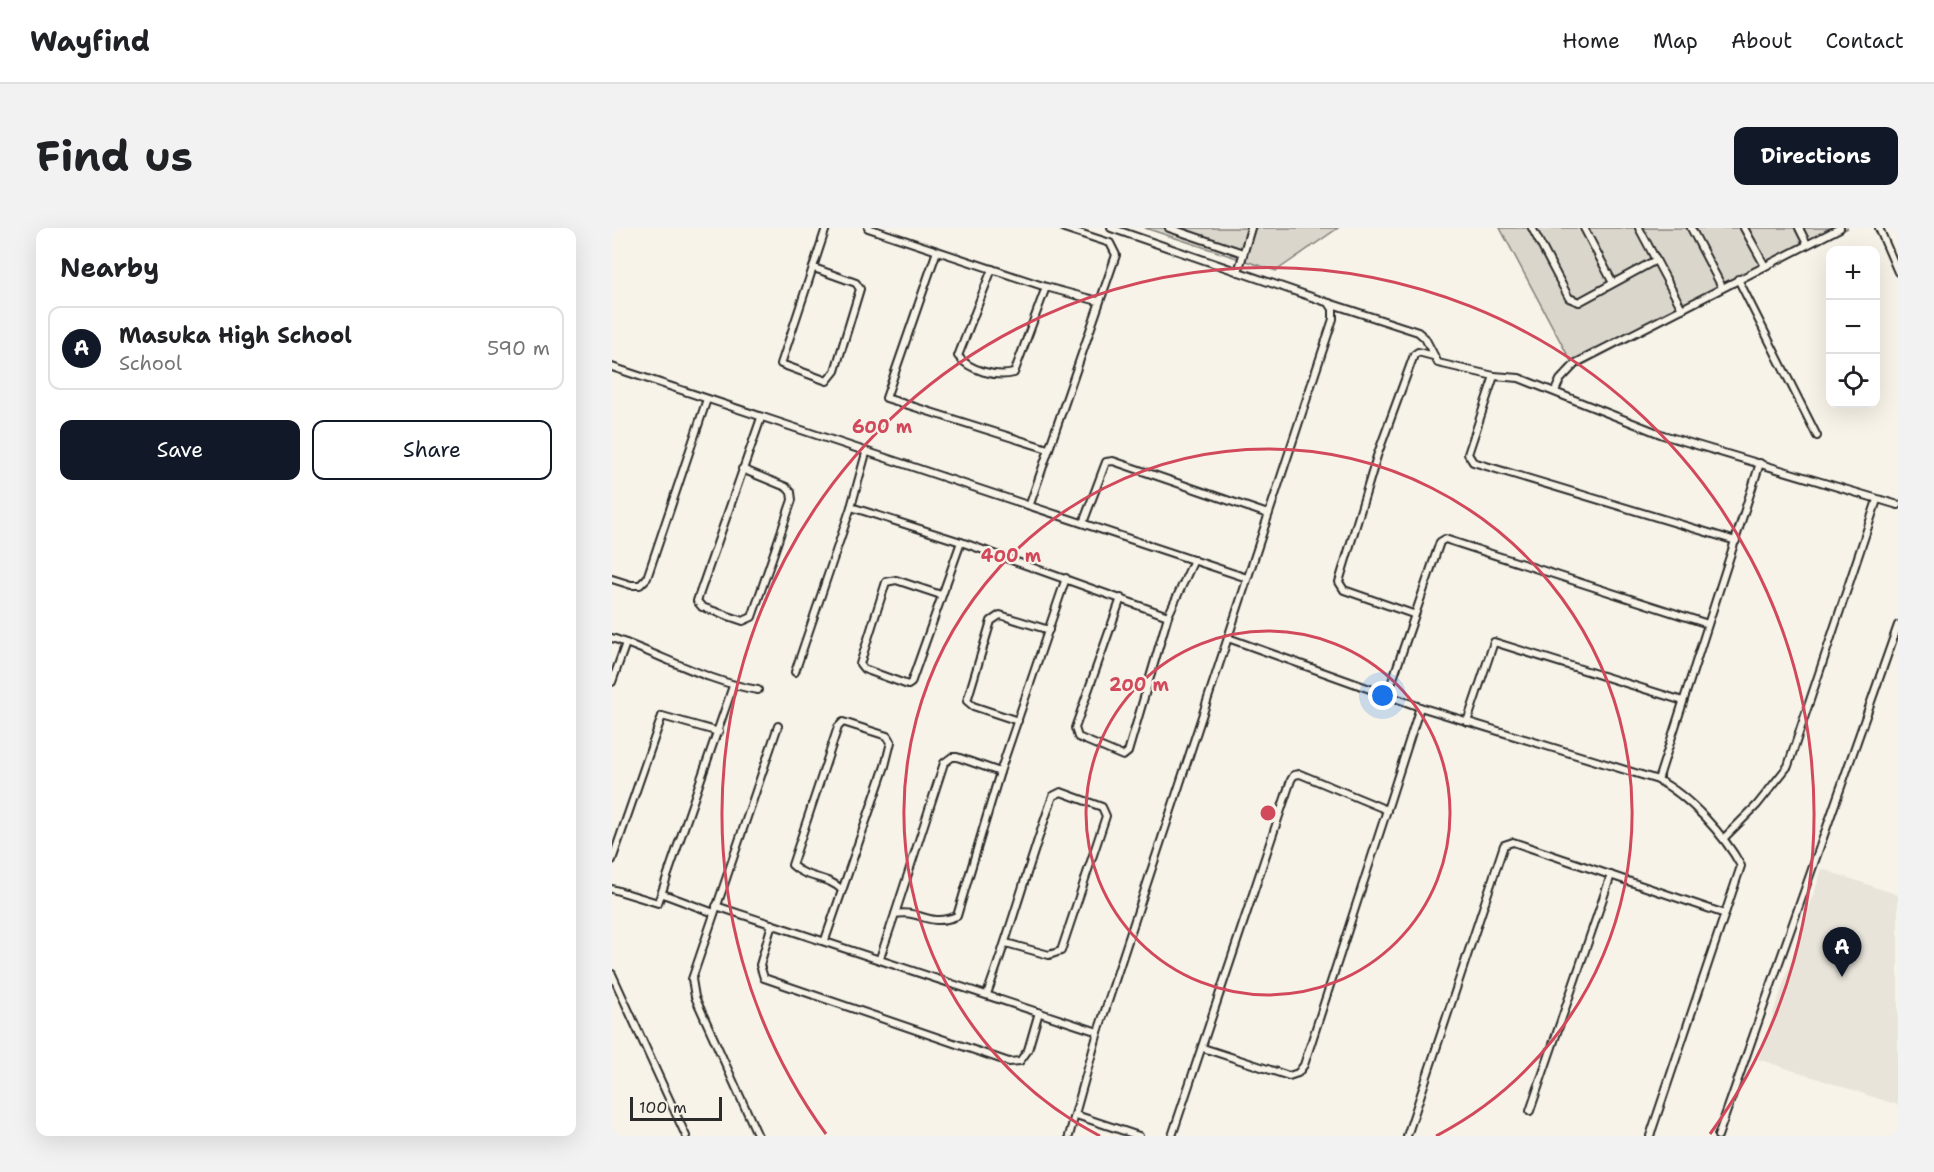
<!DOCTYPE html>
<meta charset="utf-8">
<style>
:root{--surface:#fff;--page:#f2f2f2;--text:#202124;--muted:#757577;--line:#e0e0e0;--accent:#111827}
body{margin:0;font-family:"Shantell Sans",sans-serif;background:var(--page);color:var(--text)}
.controls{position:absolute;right:18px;top:18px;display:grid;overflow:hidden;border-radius:12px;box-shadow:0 6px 24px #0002}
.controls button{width:54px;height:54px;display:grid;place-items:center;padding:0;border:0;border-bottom:2px solid var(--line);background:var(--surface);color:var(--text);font:30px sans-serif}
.scale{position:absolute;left:18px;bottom:15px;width:92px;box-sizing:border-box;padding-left:6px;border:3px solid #2b2b2b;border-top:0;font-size:16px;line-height:21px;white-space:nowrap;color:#2b2b2b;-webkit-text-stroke:4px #f7f3e8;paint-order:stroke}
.you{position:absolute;left:771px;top:468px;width:21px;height:21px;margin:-15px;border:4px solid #fff;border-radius:50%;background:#1a73e8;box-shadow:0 0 0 9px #1a73e833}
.badge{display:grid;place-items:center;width:39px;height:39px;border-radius:50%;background:var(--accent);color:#fff;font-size:20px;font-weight:700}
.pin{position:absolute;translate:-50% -50px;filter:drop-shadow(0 2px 3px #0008)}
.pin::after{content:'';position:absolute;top:32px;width:21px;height:18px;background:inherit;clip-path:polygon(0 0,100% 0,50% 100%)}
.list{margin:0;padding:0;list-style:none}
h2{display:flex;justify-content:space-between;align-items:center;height:78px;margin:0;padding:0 24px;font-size:26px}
h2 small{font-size:20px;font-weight:400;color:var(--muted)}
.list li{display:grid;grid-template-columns:39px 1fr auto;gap:18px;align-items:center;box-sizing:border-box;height:84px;margin:0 12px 12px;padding:0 12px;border:2px solid var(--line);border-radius:12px}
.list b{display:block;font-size:22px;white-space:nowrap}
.list p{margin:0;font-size:20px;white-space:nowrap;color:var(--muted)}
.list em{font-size:20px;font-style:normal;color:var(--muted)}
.actions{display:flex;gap:12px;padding:18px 24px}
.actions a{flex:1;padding:14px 0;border:2px solid var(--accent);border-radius:12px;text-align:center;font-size:21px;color:var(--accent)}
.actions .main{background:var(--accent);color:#fff}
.icon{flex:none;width:33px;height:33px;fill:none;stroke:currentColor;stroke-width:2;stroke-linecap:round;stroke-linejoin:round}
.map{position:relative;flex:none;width:1286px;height:908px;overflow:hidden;border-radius:12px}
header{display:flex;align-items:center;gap:36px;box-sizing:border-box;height:84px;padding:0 30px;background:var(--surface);border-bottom:2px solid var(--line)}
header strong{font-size:28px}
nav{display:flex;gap:33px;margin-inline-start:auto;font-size:21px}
.intro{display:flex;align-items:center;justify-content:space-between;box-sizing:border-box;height:144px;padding:0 36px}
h1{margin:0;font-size:42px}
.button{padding:15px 27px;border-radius:12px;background:var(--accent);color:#fff;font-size:21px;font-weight:700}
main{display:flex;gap:36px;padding:0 36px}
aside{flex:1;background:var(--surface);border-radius:12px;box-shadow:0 6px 24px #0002}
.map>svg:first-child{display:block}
</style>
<header>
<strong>Wayfind</strong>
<nav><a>Home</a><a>Map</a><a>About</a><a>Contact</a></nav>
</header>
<div class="intro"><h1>Find us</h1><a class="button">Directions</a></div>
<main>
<aside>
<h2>Nearby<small></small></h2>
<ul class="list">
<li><span class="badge">A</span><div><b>Masuka High School</b><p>School</p></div><em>590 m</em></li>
</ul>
<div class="actions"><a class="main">Save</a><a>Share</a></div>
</aside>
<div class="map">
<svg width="1286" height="908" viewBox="0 0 1286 908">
<rect width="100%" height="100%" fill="#f7f3e8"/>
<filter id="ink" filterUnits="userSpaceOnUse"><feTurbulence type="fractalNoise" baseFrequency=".0167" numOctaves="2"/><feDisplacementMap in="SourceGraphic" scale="12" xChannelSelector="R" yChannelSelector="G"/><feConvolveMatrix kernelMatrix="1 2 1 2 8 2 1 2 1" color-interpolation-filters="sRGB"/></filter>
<g filter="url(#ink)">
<polygon fill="#e8e4da" points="1210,641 1286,667 1286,877 1146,831"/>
<g fill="#dad6cc" stroke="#82807c" stroke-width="1.5">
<polygon points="533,0 726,0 664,43"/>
<polygon points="888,0 1236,0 963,141"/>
</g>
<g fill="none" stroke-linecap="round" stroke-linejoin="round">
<defs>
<g id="minor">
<polyline points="256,0 434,59 486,73"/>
<polyline points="557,0 631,25"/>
<polyline points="920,0 957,70 967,74 1044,32 1070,81"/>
<polyline points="972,0 1001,55"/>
<polyline points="1027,0 1044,32"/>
<polyline points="1079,0 1110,59"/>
<polyline points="1132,0 1153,38"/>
<polyline points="1187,0 1195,16"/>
<polyline points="1267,0 1286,44"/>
<polyline points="325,23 274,170 436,221"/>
<polyline points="202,40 244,55 248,61 223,143 215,153 169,136 214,0"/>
<path d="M 380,41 L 346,128 C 357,142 384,150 402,145 L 434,59"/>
<polyline points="626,44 639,0"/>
<polyline points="1126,51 1205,208"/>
<polyline points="717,75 806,104 813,110 826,135 882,148"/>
<polyline points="0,139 635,350"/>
<polyline points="943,163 948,152 964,135 1228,0"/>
<polyline points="130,241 174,259 179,264 180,272 140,389 131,393 90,379 85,373 149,190"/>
<polyline points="418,276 504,27 498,15 452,0"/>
<polyline points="239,279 349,314 556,388 582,332"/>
<polyline points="471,295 494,234 501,233 656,286"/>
<polyline points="1124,313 861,234 856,226 882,148 907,150 1051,207 1286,277"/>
<polyline points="0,351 19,357 28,357 35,350 95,171"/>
<polyline points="329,367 284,352 274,354 248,436 252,441 296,457 299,455 349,314"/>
<polyline points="509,370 463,500 466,509 511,528 516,524 556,388"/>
<polyline points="801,386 732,362 727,354 765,228 802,127 806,124 821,128"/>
<path d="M 0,410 C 48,426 96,454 146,462"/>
<polyline points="616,410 808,479 1046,552 1148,235"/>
<polyline points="183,444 239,279 254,225"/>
<polyline points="0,454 14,415"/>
<polyline points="775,468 828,314 833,311 1096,396"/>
<polyline points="406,493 361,478 355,473 379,393 388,387 437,402"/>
<polyline points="855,494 882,414 1071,473"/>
<polyline points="1112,610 1145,577 1176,538 1265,272"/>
<polyline points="0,632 50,488 107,504"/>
<polyline points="0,661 46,675 121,458"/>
<polyline points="51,666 102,685"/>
<polyline points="104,678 486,804"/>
<polyline points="283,686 332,535 340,529 345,529 388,544"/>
<polyline points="160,696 148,737 152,750 397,834 408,833 416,822 427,784"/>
<path d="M 213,712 L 273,538 L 279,514 L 275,508 L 231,494 L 226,499 L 180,637 C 194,651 217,648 230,662"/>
<path d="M 268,730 L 283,686 C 308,681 315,700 345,688 L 388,544 L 454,350"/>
<polyline points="0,746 74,908"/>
<path d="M 375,766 C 399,701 417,634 441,568 L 449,564 L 490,579 L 494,588 L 449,723 L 437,727 L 394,715"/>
<polyline points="591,820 677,848 686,845 692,837 775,582"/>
<polyline points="918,883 999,647"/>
<polyline points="464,887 527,908"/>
<polyline points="146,908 83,769 80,751 166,498"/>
<polyline points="457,908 486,804 721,91 721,81 717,75 499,0"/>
<polyline points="560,908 679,552 682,547 688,546 775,582 808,479"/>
<polyline points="795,908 892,617 901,614 1113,686"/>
<path d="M 1038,908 L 1129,638 C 1113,608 1077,568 1046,552"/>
<polyline points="1106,908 1286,397"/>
</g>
</defs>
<use href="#minor" stroke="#2b2b2b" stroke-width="10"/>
<use href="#minor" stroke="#f7f3e8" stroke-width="6"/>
</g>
</g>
<g fill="none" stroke="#d1495b" stroke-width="3">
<circle cx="656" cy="585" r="182"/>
<path d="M488 908A364 364 0 1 1 824 908"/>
<path d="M214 906A546 546 0 1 1 1098 906"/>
</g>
<circle cx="656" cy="585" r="9" fill="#d1495b" stroke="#f7f3e8" stroke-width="3"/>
<g font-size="18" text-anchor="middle" font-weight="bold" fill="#d1495b" stroke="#f7f3e8" stroke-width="4.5" stroke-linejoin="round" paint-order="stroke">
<text x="270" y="205">600 m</text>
<text x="399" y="334">400 m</text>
<text x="527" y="463">200 m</text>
</g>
</svg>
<div class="controls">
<button>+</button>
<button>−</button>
<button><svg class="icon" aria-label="locate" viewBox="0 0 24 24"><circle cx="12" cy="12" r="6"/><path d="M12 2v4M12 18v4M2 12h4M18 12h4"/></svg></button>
</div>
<div class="scale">100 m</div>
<div class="you"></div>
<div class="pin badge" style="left:1230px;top:749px">A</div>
</div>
</main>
